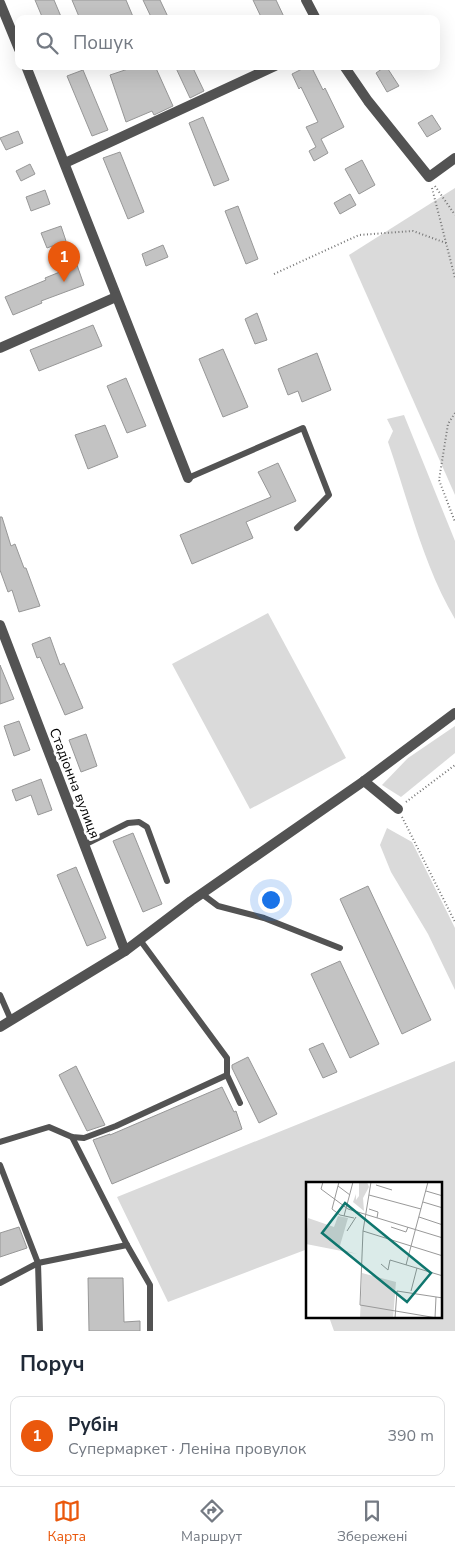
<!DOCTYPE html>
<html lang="uk">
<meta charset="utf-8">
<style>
:root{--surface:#fff;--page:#f6f6f7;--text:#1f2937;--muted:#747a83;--line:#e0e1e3;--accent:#ea580c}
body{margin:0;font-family:"Nunito Sans",sans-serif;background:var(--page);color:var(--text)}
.you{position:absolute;left:270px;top:899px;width:18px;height:18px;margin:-12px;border:4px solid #fff;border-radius:50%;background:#1a73e8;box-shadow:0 0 0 8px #1a73e833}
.badge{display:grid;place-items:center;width:32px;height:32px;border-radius:50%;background:var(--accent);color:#fff;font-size:16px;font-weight:700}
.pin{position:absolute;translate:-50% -41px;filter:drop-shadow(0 1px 2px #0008)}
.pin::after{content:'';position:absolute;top:26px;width:18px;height:15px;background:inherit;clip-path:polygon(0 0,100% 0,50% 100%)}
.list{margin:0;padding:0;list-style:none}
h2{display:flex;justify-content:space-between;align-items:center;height:65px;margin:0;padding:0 20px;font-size:21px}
h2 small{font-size:16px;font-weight:400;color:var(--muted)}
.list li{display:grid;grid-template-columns:32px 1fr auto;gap:15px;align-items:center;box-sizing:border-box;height:80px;margin:0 10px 10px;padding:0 10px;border:1px solid var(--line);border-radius:10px}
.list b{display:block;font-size:19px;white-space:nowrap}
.list p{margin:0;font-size:16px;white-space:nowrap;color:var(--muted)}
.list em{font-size:16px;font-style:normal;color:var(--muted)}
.icon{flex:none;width:28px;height:28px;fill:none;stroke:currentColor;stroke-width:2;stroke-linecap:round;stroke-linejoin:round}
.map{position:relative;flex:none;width:455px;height:1331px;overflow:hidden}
.search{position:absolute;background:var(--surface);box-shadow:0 5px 20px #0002;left:15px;right:15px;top:15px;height:55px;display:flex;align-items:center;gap:12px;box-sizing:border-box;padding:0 18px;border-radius:10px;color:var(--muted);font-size:19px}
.sheet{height:155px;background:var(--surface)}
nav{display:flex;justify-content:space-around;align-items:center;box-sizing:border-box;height:70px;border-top:1px solid var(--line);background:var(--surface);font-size:14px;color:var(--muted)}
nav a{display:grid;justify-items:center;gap:2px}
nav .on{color:var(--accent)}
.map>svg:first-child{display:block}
</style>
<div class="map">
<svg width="455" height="1331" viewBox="0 0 455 1331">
<rect width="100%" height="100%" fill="#fff"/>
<g fill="#dadada">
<polygon points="455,188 455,495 349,255"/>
<path d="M 404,415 L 455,541 L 455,619 C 424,567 408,500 388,442 L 393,431 L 387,419 Z"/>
<polygon points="268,613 346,758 250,809 172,664"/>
<polygon points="455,726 455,753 401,797 382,785 408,758"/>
<polygon points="387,828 412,842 455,928 455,990 428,934 391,872 380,845"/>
<polygon points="455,1061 455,1331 334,1331 329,1317 441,1317 441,1184 308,1184 307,1257 305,1250 168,1302 117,1197"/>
</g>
<g fill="#c3c3c3" stroke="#979797">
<polygon points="35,0 54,0 62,19 43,19"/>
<polygon points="72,0 126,0 134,19 80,19"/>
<polygon points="143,0 160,0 169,19 152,19"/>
<polygon points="253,0 276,0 285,19 262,19"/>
<polygon points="137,66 155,66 173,106 154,115 152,111 126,122 110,75"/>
<polygon points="175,66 192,66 204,91 190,98"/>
<polygon points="308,66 311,66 323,90 325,88 344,127 321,139 328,153 314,161 309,151 316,147 306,127 318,122 301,87 299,89 292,74"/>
<polygon points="386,66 399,86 387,92 376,73"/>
<polygon points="83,70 108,130 92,136 67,76"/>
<polygon points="432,115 441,129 427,137 418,123"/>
<polygon points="203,117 229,180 214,186 189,123"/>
<polygon points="18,131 23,143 6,150 0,138"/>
<polygon points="120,152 144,212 128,219 103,158"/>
<polygon points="362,160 375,185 359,194 345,169"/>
<polygon points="30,164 35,174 21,181 16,171"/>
<polygon points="45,190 50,204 31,211 26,197"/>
<polygon points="350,194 356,205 340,214 334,203"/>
<polygon points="238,206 258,259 246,264 225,211"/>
<polygon points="61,226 66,241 47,248 41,233"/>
<polygon points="163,245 168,257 146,266 142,254"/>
<polygon points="77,265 84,285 41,301 42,303 13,315 5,297 46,280 45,278"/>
<polygon points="257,313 267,340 255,344 245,319"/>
<polygon points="93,325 102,346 39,371 30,350"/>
<polygon points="223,349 248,407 223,417 199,359"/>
<polygon points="317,353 331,390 302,402 298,391 288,395 278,369"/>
<polygon points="126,378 146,426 127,433 107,386"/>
<polygon points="105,425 118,457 88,469 75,435"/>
<polygon points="278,463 296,501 246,522 253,538 192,564 180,535 271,497 258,472"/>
<polygon points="0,517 2,517 11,546 15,544 24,568 26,568 40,606 19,612 12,590 8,592 0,570"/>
<polygon points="50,637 60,665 64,663 83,708 65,715 40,657 37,658 32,644"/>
<polygon points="0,665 14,699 0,704"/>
<polygon points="19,721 30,750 14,756 4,726"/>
<polygon points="86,734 97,766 81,772 69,740"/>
<polygon points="41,779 52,810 38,815 31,795 16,801 12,790"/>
<polygon points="133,833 162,904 143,912 113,841"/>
<polygon points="76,867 106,938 87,946 57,875"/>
<polygon points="368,886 431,1020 402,1034 340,899"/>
<polygon points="340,961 379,1044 350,1058 311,974"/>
<polygon points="323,1043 337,1072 323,1078 309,1049"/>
<polygon points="248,1057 277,1114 259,1123 232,1068 232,1065"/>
<polygon points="76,1066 105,1125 87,1131 59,1075"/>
<polygon points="222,1087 234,1112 236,1111 242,1129 112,1184 93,1140 110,1134 110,1135"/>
<polygon points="19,1227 27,1248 0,1257 0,1233"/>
<polygon points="88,1278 123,1278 124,1322 140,1321 140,1331 89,1331"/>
</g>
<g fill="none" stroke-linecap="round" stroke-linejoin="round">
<g stroke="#757575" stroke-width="2" stroke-dasharray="1 2.5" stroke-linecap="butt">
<polyline points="435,186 455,215"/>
<polyline points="432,188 455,278"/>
<polyline points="274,274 359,235 413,231 446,243"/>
<polyline points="455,413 448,424 439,480 455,522"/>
<polyline points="406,802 455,765"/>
<polyline points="402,817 455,922"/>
</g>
<g stroke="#535353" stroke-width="6">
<polyline points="188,478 303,428 329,495 297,528"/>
<polyline points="84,845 128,823 139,822 147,827 167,881"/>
<polyline points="202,894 218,906 264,918 340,948"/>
<polyline points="140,940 227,1058 227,1075"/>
<polyline points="0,995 11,1020"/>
<polyline points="72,1137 127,1245 150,1285 150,1331"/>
<polyline points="0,1142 49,1127 72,1137 84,1138 116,1126 227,1075 240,1103"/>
<polyline points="0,1165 38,1263 40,1331"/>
<polyline points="0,1283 38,1263 127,1245"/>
</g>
<g stroke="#535353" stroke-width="10">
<polyline points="306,0 316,19"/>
<polyline points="0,3 19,49"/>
<polyline points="26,66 188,478"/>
<polyline points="344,66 368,101 429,177 455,158"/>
<polyline points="65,163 275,66"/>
<polyline points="0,348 116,297"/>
<polyline points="0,625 125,951"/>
<polyline points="364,781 398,809"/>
<polyline points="0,1027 125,951 191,901 364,781 455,713"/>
</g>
</g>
<g text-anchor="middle" stroke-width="5" stroke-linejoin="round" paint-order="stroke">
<g font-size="14" fill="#000" stroke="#fff">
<text transform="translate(75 783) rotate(69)" y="5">Стадіонна вулиця</text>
</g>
</g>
<g transform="translate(306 1182)">
<rect width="136" height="136" fill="#fff"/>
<path d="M 53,0 L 61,0 L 63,5 L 57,16 L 58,29 L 47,20 L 50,12 L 50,18 L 53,14 ZM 32,34 L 42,36 L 33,67 L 51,72 L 0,62 L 2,36 L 28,45 ZM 56,91 L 90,100 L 87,136 L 54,136 Z" fill="#dadada"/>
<path fill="none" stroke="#999" stroke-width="1" d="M 17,0 L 15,7 L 42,27 L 137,56M 33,0 L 26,27 L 34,33 L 48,36M 65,0 L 57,49 L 54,123 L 131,136M 70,3 L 86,8M 32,4 L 44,13M 120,9 L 137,14M 63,13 L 115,27M 117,20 L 137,26M 63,27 L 72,30 L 71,36M 38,34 L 47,0M 113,35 L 137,43M 85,45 L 100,50 L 102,45M 41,49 L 50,35M 57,49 L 137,74M 75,82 L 82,88 L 84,78 L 137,94M 100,83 L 122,0M 105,109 L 111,86M 89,136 L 91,109 L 137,116M 129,136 L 130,115"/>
<path fill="#0f766e" fill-opacity="0.15" stroke="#0f766e" stroke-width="2.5" d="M 39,21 L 125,91 L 101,120 L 16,51 Z"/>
<rect width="136" height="136" fill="none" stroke="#000" stroke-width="2.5"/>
</g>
</svg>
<div class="you"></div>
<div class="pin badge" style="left:64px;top:282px">1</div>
<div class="search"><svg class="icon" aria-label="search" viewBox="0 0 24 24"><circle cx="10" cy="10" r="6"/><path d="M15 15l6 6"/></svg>Пошук</div>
</div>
<section class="sheet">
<h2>Поруч<small></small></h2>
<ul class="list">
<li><span class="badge">1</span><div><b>Рубін</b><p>Супермаркет · Леніна провулок</p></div><em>390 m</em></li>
</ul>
</section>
<nav>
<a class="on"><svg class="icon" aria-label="map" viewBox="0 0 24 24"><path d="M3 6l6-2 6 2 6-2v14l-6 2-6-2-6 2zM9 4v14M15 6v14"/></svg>Карта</a>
<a><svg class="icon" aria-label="directions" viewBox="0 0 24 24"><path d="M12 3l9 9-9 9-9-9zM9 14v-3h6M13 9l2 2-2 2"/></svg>Маршрут</a>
<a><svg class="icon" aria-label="saved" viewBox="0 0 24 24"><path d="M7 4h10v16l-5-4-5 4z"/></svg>Збережені</a>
</nav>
